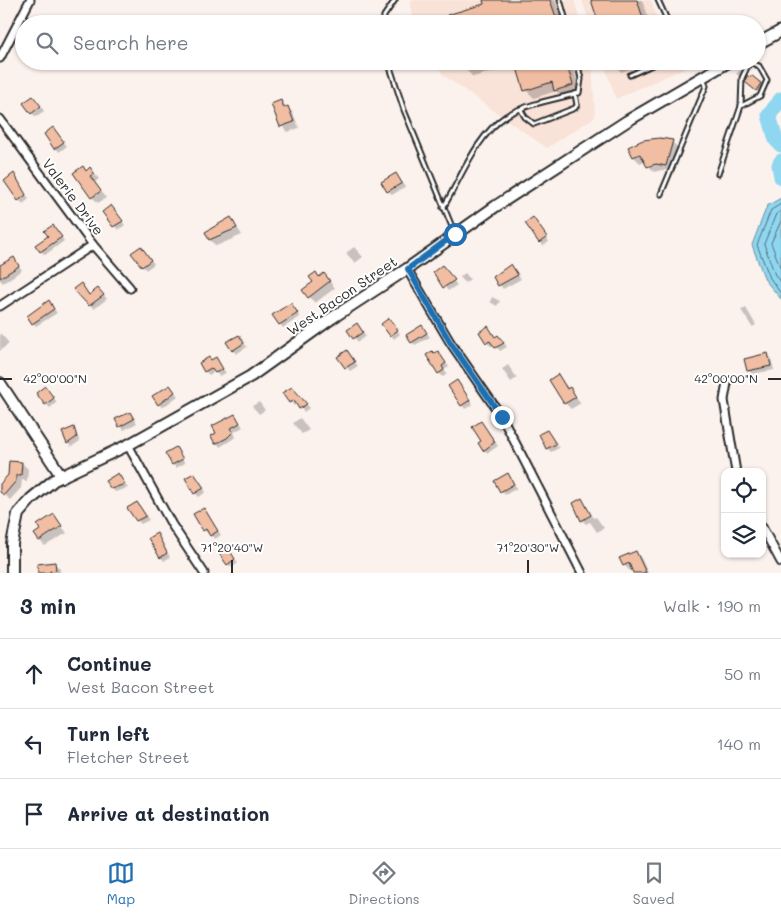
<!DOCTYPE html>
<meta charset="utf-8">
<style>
:root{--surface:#fff;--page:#f6f6f7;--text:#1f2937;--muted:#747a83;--line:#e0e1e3;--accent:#1f6fb2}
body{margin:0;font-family:Mali,sans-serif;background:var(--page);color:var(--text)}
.controls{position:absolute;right:15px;bottom:15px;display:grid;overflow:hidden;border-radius:10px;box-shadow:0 1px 4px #0004}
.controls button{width:45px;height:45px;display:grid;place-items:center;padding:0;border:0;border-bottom:1px solid var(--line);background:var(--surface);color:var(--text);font:25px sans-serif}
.stop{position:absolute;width:15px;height:15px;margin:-11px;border:4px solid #1f6fb2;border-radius:50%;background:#fff}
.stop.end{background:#1f6fb2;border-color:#fff;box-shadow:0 1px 5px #0008}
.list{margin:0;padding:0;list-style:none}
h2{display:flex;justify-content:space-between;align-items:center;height:65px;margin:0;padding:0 20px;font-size:21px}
h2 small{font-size:16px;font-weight:400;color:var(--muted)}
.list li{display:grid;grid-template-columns:32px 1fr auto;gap:15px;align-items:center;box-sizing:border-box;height:70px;padding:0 20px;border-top:1px solid var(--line)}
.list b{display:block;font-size:19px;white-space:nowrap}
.list p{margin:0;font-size:16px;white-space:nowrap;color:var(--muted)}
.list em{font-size:16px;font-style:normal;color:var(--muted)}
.icon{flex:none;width:28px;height:28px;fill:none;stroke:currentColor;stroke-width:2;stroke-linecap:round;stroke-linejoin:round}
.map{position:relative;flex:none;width:781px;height:573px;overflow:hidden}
.search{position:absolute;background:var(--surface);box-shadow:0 1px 4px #0004;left:15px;right:15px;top:15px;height:55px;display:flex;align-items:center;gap:12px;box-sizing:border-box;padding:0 18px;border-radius:28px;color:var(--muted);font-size:19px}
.sheet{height:275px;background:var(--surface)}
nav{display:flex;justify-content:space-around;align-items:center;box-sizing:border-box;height:70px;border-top:1px solid var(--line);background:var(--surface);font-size:14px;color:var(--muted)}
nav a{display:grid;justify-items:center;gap:2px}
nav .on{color:var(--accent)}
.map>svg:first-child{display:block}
</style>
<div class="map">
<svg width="781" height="573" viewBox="0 0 781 573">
<rect width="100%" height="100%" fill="#fcf2ed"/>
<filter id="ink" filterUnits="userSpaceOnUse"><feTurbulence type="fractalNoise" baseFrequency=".02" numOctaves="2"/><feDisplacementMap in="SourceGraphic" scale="10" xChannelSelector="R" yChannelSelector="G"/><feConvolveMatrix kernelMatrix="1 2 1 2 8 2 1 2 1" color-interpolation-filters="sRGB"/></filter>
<g filter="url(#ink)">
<g fill="#f9e2d7">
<polygon points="410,0 574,0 581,24 415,24 412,18"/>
<polygon points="582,0 651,0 659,24 590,24"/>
<polygon points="436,61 592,61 595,117 547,148 443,75"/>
<polygon points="603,61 683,61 687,67 616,99"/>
</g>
<polygon fill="#8fd6f0" stroke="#6792a1" points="781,198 781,299 765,280 752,245 767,206"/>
<g fill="#0003">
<polygon points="484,0 555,0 561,18 566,24 451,24 486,5"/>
<polygon points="593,0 642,0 650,24 601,24"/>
<polygon points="463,61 573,61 571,62 581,93 564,98 556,91 534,98 526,90 518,65 473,77 465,69"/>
<polygon points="612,61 640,61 641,66 621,72"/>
<polygon points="740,70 743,73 741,77 736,74"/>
<polygon points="760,84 764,88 761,94 751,86"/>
<polygon points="37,101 44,111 36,117 32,113"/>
<polygon points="281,101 293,113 299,128 288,132 282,126"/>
<polygon points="56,133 67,146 59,152 45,134"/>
<polygon points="672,142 678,148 672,171 662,170 654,172 645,161 640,163 634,157 630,148"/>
<polygon points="90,169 99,179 95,182 106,198 98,203 92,197 86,172"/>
<polygon points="14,175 29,199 23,204 19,200"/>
<polygon points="399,178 405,187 392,195 382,182"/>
<polygon points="111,206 125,225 118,230 104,212"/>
<polygon points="231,218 242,235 216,246 210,240 214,227"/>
<polygon points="537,223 549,242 543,246 540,242"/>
<polygon points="57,230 64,241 45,255 41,251"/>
<polygon points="354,247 363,257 355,263 346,253"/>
<polygon points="145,251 154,264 146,270 143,266"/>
<polygon points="14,259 22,270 3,283 0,280 0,267"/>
<polygon points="511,266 521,279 503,289 495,278"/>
<polygon points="445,271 457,285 448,291 435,272"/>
<polygon points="465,273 470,279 465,283 460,277"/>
<polygon points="324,275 335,288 315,303 309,297 320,278"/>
<polygon points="84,288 90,296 102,293 107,299 94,309 75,289"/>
<polygon points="492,297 500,301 497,306 490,302"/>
<polygon points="49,302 57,313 36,326 33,323"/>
<polygon points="291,304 300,317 283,328 280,324"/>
<polygon points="746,308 756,325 752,327 741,310"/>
<polygon points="393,323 400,334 394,339 391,335"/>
<polygon points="357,324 366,336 358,342 348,330"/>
<polygon points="422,327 430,337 415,345 412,342"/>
<polygon points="488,328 496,338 498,336 502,340 507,347 500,351 494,344 491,346 487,343"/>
<polygon points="0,333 9,343 0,351"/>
<polygon points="239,336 247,347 236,354 233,350"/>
<polygon points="347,352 358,366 350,371 339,358"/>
<polygon points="768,354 771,358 774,370 752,374 748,370"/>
<polygon points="441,356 449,367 444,370 447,374 443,377 439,373"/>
<polygon points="216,359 226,373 219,376 215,371 209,375 205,371"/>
<polygon points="508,365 517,378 511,382 502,369"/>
<polygon points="558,376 581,403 571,409 565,403"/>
<polygon points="457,381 473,404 465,409 462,405"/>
<polygon points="170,386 178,396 162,408 159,404"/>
<polygon points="48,391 57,402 50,408 46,404"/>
<polygon points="296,392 309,408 304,412 298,404 294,406 284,393"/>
<polygon points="259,402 265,410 259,414 252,406"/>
<polygon points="130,413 137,423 124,430 117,420"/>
<polygon points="235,416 243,427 234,432 236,437 220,447 213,436"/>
<polygon points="300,418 309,430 302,434 293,423"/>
<polygon points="481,422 498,446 488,453 484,450"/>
<polygon points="73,429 80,441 71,447 68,443"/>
<polygon points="547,432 559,448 551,452 547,448"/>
<polygon points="175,448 185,463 176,468 173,464"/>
<polygon points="22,463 28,469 27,481 22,480 21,488 10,500 0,490 0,486"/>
<polygon points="194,474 206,492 199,497 195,493"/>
<polygon points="507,474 517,488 505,495 495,481"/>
<polygon points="118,475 128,488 115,492 112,489"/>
<polygon points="581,500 594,518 596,517 604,528 597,532 590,522 586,524 582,520 575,504"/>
<polygon points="137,504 149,520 141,524 137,520"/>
<polygon points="203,509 221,535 215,539 204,530"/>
<polygon points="54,516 67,533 45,546 40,541 42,530"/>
<polygon points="157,535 170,557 164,561 161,557"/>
<polygon points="230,552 238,563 232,568 228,564"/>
<polygon points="635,552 641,558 648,573 635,573 633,569 630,571 624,565"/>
<polygon points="54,563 60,569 60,573 40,573"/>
</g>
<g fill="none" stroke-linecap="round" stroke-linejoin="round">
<g stroke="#536f7a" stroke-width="1">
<polyline points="781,204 771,210 757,245 770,278 781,294"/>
<polyline points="781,211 776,214 764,244 775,275 781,283"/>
<polyline points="781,221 771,243 781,269"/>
</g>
<g stroke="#8fd6f0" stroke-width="15">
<polyline points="781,99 769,115 776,140 781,145"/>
<polyline points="781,161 779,165 781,177"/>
</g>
</g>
<g fill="#f2bea3" stroke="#2b2b2b">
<polygon points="483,0 550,0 556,17 560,16 562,24 450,24 447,15 484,4"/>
<polygon points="591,0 637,0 645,24 599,24"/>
<polygon points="515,61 556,61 558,68 567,66 573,85 554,91 552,82 524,91"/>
<polygon points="747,75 750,78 751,75 761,83 756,91 745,82"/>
<polygon points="33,96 41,106 31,114 23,103"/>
<polygon points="281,100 284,108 288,106 294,122 280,127 271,104"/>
<polygon points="53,127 64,142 54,149 44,134"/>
<polygon points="660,138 673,140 666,166 656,164 647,167 640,154 633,157 628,147 643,140"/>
<polygon points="83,166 86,171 90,167 94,173 90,176 101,191 91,198 73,173"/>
<polygon points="14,173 26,195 18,201 4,181"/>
<polygon points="396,173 402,183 387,192 381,182"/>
<polygon points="111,205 123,221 113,227 102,212"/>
<polygon points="231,217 237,228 209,240 205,232"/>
<polygon points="533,217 547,237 539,243 525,223"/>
<polygon points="53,225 62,237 40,252 35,245 48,236 44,231"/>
<polygon points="141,246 151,260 142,267 131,253"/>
<polygon points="14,257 19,266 0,278 0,265"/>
<polygon points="511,264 518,275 498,286 493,277"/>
<polygon points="442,265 455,280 443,288 433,272"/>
<polygon points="316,272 319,277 324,273 330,281 308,298 302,290 313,282 309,277"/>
<polygon points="81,283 89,295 98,288 104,295 89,306 73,289"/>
<polygon points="49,300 54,309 32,324 27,316"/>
<polygon points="291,303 298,313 279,325 272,315"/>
<polygon points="389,318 398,330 390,336 381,324"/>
<polygon points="357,323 363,332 353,339 347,330"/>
<polygon points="422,325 427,333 411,343 406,335"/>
<polygon points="488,326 495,337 498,335 504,343 495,348 490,341 486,343 479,332"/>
<polygon points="239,335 244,343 232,351 226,342"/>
<polygon points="347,350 355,362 345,368 337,357"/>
<polygon points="432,351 434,353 438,351 446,363 442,366 444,370 438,374 426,355"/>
<polygon points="768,353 771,366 747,371 744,359"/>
<polygon points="209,357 211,360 216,357 223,369 215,373 211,368 204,372 199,363"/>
<polygon points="558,374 567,389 570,387 576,397 564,404 549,380"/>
<polygon points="457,380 470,400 461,406 448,386"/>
<polygon points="170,385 175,392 158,405 152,396"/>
<polygon points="45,386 54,398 45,405 36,393"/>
<polygon points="292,387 307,404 299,409 294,400 289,403 282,393"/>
<polygon points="130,412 134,419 119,427 115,419"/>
<polygon points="235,414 240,423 231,428 233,432 227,438 215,444 211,436 216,433 212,426"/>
<polygon points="481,421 495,442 483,451 478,443 481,441 472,427"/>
<polygon points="74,427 77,437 67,444 62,432"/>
<polygon points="547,430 556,444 546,449 539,434"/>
<polygon points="176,447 183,459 172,465 165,453"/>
<polygon points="9,461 22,462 21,475 16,475 16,481 4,495 0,492 0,484 8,475"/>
<polygon points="118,473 125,484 111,489 105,481"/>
<polygon points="194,473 204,488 194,494 185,478"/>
<polygon points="508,473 514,484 500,492 494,481"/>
<polygon points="582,498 591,515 581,521 573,503"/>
<polygon points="137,502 146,516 136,521 127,508"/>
<polygon points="204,508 218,531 210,536 206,529 203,531 193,514"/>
<polygon points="54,514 62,526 39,541 34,534 40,530 37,525"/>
<polygon points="157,533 167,553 160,558 148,538"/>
<polygon points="227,546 235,559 227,565 218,552"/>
<polygon points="636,551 646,573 633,573 629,563 623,566 619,558"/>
<polygon points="55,562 56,570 50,571 50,573 38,573 37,564"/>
</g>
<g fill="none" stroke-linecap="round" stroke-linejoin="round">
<defs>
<g id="lane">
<polyline points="560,0 567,24"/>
<polyline points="658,0 669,24"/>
<polyline points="383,24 384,16 395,0"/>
<polyline points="388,61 404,110 455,234"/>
<polyline points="630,75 661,61"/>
<polyline points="741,106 760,96 767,80 759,66 750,62"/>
<polyline points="521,110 525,117 534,124 575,108 577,105 575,94"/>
<polyline points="718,174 741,106 742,78 750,61"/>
<polyline points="661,194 706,86 704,79"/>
<path d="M 443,208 C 461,178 476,136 506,116 C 522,105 560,98 579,93 L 581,79 L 577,61"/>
</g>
<g id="street">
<polyline points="0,58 30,0"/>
<polyline points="0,119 93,245 130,288"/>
<polyline points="407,269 450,342 502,417 582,573"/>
<polyline points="0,306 93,245"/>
<polyline points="727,383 724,400 736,472"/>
<polyline points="128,445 172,525 204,573"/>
<polyline points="762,527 781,562"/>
</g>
<g id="secondary">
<polyline points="757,44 781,31"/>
<polyline points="0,383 62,477"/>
<polyline points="12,573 12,544 18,514 31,499 54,480 128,445 251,376 332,318 407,269 496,206 627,121 730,61"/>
</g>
</defs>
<use href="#lane" stroke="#2b2b2b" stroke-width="7"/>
<use href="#street" stroke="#2b2b2b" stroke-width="11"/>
<use href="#secondary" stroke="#2b2b2b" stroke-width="14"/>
<use href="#lane" stroke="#fff" stroke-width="3"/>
<use href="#street" stroke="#fff" stroke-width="7"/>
<use href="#secondary" stroke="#fff" stroke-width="10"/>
</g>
</g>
<g fill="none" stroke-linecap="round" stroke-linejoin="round" filter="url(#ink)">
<polyline stroke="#1f6fb2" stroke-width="6" points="455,234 408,269 450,342 502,417"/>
</g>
<path fill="none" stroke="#2b2b2b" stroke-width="2" d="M 0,379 L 12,379M 768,379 L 781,379M 232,560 L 232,573M 528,560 L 528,573"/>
<g text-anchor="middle" stroke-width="4" stroke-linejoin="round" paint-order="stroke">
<g font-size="14" fill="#2b2b2b" stroke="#fff">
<text transform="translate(73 197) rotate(53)" y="5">Valerie Drive</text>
<text transform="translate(342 296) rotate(-34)" y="5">West Bacon Street</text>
</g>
</g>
<g font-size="12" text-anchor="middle" fill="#2b2b2b" stroke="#fff" stroke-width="4" stroke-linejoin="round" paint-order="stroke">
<text x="55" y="383">42°00'00"N</text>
<text x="726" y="383">42°00'00"N</text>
<text x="232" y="552">71°20'40"W</text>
<text x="528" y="552">71°20'30"W</text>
</g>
</svg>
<div class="controls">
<button><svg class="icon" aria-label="locate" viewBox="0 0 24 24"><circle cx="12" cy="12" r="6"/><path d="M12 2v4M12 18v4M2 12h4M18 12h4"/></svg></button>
<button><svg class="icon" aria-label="layers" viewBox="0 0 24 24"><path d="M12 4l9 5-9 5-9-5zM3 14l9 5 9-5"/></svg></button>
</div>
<div class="stop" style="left:455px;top:234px"></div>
<div class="stop end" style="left:502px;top:417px"></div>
<div class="search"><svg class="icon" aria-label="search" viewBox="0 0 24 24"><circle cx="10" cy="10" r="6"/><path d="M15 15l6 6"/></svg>Search here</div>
</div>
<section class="sheet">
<h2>3 min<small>Walk · 190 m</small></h2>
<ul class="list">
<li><svg class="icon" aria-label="ahead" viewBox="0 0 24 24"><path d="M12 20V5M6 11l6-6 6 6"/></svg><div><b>Continue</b><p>West Bacon Street</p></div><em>50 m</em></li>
<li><svg class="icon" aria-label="left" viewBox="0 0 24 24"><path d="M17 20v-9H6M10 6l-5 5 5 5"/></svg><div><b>Turn left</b><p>Fletcher Street</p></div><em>140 m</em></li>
<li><svg class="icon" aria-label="arrive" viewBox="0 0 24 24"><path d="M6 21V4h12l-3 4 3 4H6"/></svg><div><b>Arrive at destination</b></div></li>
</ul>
</section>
<nav>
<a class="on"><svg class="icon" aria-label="map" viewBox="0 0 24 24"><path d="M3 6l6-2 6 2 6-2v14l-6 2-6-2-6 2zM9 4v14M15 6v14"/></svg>Map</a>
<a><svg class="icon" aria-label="directions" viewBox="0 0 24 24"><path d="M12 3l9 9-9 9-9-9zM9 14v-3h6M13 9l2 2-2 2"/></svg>Directions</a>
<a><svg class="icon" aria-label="saved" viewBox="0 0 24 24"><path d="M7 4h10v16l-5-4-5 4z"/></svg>Saved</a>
</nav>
